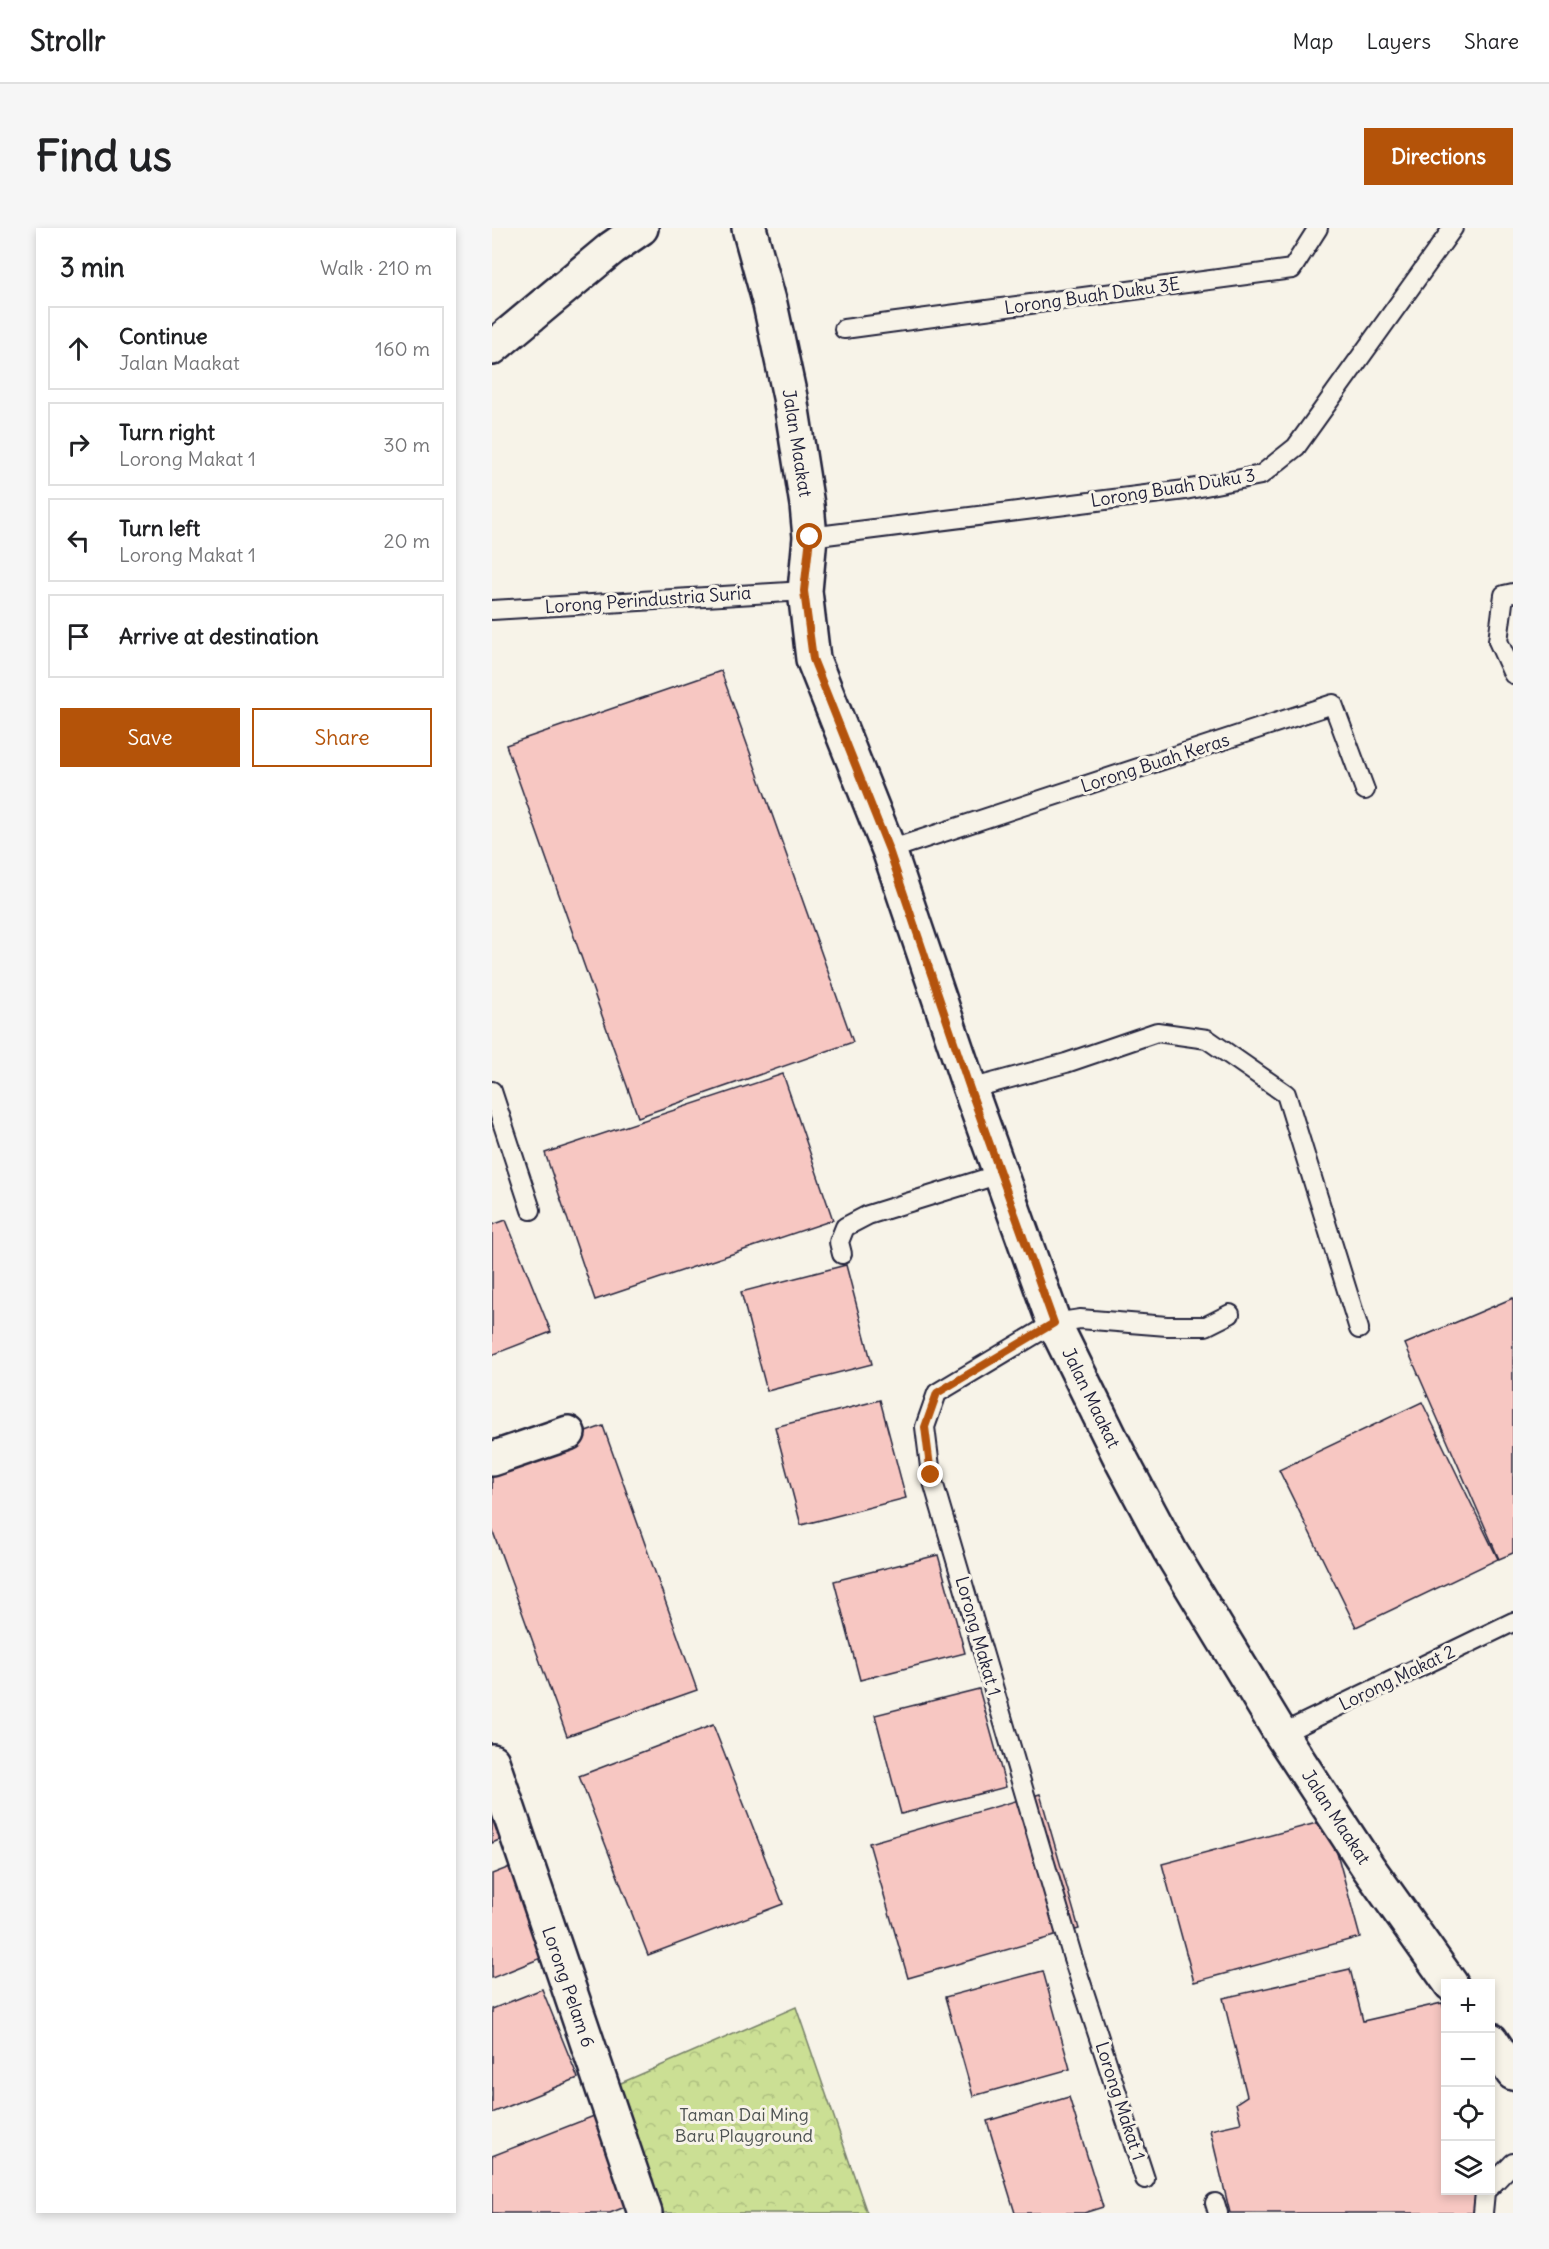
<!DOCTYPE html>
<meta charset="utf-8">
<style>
:root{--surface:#fff;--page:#f6f6f6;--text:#202124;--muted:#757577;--line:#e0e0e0;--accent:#b45309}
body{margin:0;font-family:Delius,sans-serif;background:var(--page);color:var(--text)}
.controls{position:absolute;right:18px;bottom:18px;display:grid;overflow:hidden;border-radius:0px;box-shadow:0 3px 9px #0003}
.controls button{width:54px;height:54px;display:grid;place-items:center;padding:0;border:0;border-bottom:2px solid var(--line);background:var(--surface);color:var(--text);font:30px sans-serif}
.stop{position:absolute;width:18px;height:18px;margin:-14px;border:4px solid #b45309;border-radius:50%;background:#fff}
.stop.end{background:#b45309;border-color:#fff;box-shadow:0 2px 6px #0008}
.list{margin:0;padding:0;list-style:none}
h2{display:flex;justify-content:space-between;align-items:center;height:78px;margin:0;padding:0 24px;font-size:26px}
h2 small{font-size:20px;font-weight:400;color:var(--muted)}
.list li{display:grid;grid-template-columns:39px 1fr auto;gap:18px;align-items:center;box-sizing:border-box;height:84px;margin:0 12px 12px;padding:0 12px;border:2px solid var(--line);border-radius:0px}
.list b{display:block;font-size:22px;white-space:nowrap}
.list p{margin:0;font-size:20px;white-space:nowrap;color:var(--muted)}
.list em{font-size:20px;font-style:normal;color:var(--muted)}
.actions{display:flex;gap:12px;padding:18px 24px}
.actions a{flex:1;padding:14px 0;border:2px solid var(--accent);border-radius:0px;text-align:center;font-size:21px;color:var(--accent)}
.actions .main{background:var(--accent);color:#fff}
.icon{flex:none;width:33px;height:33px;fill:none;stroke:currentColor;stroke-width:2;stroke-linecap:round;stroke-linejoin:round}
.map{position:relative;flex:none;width:1021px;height:1985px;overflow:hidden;border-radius:0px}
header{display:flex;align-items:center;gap:36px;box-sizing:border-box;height:84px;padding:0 30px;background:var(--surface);border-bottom:2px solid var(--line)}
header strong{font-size:28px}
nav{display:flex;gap:33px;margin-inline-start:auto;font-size:21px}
.intro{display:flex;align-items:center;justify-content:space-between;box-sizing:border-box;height:144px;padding:0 36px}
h1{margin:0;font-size:42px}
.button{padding:15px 27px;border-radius:0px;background:var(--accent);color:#fff;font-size:21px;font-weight:700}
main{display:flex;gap:36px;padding:0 36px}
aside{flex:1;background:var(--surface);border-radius:0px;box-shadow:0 3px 9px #0003}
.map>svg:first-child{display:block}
</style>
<header>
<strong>Strollr</strong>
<nav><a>Map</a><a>Layers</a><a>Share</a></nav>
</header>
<div class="intro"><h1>Find us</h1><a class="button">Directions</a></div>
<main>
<aside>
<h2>3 min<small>Walk · 210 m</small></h2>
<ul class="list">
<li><svg class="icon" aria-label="ahead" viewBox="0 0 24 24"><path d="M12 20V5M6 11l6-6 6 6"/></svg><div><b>Continue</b><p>Jalan Maakat</p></div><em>160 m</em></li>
<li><svg class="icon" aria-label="right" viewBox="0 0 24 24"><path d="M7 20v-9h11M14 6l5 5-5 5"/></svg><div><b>Turn right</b><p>Lorong Makat 1</p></div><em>30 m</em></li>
<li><svg class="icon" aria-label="left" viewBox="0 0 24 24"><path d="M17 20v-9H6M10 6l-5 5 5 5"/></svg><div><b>Turn left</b><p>Lorong Makat 1</p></div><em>20 m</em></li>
<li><svg class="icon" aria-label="arrive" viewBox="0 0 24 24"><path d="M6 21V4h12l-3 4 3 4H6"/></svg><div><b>Arrive at destination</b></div></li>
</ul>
<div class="actions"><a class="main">Save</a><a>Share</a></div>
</aside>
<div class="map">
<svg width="1021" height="1985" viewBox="0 0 1021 1985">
<defs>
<pattern id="park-crowns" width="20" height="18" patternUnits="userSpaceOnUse" patternTransform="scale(1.5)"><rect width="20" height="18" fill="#cbdf94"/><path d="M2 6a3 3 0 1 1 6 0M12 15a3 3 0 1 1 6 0" fill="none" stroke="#aebf80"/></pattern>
</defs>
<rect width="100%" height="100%" fill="#f7f3e8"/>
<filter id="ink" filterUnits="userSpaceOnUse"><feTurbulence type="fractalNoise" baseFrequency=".0167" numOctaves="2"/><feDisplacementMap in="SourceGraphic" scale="12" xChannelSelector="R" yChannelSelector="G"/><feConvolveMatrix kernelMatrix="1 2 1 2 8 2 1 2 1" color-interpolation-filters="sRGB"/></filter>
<g filter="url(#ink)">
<polygon fill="url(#park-crowns)" stroke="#768068" stroke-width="1.5" points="304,1779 375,1985 169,1985 122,1858"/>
<g fill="#f7c7c2" stroke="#22223b" stroke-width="1.5">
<polygon points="229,443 361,814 146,889 14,517"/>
<polygon points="291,846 341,992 103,1072 53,925"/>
<polygon points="14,992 59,1104 0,1127 0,997"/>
<polygon points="354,1037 380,1136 275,1163 249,1064"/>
<polygon points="1021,1070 1021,1325 1007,1331 913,1116"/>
<polygon points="388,1172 414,1270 309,1297 283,1199"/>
<polygon points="930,1174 1006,1331 864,1399 787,1242"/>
<polygon points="111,1198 205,1462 75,1508 0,1301 0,1237"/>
<polygon points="446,1327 473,1425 368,1452 342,1353"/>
<polygon points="487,1461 514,1559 409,1586 383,1487"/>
<polygon points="221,1497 291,1676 156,1727 87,1548"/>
<polygon points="548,1566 587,1701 416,1750 377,1615"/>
<polygon points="0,1575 14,1609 0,1615"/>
<polygon points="836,1592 868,1709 702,1754 670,1636"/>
<polygon points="18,1639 54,1728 0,1750 0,1646"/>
<polygon points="858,1741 871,1793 950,1775 954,1788 954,1962 995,1962 1000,1985 738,1985 718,1902 749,1895 744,1875 755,1868 731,1770"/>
<polygon points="551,1743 578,1841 481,1868 453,1769"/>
<polygon points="50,1761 86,1850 0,1885 0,1781"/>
<polygon points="577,1869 611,1979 592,1985 523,1985 495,1893"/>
<polygon points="102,1888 138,1977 118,1985 0,1985 0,1928"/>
</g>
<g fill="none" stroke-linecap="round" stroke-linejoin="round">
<defs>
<g id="service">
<polyline points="352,101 800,41 826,0"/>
<polyline points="318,309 693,262 769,247 804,219 961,0"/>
<polyline points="1021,365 1012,367 1006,413 1021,446"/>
<polyline points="0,382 313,363"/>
<polyline points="397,622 841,476 873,562"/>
<polyline points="478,861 574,835 665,804 715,811 794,866 867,1101"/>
<polyline points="0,863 39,982"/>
<polyline points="350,1026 347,1014 353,999 376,987 508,946"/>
<polyline points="789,1506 1021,1394"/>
<polyline points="653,1951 580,1727 439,1247 433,1199 445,1165 562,1095 588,1091 675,1098 714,1098 738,1086"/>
<polyline points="999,1958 1021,1935"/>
<polyline points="723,1975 726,1985"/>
<polyline points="991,1985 993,1964 995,1962"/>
</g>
<g id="minor">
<polyline points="257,0 278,76 298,169 315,277 318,309 313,363 321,431 397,622 478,861 562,1095 630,1233 678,1323 789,1506 876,1639 959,1756"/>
<polyline points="0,120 120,20 149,0"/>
<polyline points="0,1231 76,1205"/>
<polyline points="0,1533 153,1985"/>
<polyline points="999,1812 1021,1845"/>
</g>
</defs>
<use href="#service" stroke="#22223b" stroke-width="22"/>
<use href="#minor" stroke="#22223b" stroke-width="38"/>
<use href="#service" stroke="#f7f3e8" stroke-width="18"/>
<use href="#minor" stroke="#f7f3e8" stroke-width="33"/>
</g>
</g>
<g fill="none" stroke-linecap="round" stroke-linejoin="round" filter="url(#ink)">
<polyline stroke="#b45309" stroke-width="8" points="318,309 312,363 321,431 397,622 478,861 562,1095 445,1165 433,1199 439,1247"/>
</g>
<g text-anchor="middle" stroke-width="6" stroke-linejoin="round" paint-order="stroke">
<g font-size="18" fill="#22223b" stroke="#f7f3e8">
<text transform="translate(600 68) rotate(-8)" y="6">Lorong Buah Duku 3E</text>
<text transform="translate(305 215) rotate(81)" y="6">Jalan Maakat</text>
<text transform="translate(681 260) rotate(-9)" y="6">Lorong Buah Duku 3</text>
<text transform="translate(156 372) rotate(-4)" y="6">Lorong Perindustria Suria</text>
<text transform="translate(663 535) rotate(-18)" y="6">Lorong Buah Keras</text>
<text transform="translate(599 1170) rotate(64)" y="6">Jalan Maakat</text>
<text transform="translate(486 1408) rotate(74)" y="6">Lorong Makat 1</text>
<text transform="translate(905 1450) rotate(-26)" y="6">Lorong Makat 2</text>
<text transform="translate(844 1589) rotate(57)" y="6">Jalan Maakat</text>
<text transform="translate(76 1759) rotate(71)" y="6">Lorong Pelam 6</text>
<text transform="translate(628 1873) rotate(72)" y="6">Lorong Makat 1</text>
</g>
<g font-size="18" fill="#4c5151" stroke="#f7f3e8">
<text x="252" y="1893">Taman Dai Ming<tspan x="252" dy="21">Baru Playground</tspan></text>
</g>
</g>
</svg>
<div class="controls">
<button>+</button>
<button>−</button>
<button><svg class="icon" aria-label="locate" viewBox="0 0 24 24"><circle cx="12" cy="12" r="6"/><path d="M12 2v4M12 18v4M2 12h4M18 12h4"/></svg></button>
<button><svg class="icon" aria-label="layers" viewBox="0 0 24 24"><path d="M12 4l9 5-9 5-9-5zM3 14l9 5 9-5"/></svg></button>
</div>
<div class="stop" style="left:318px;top:309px"></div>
<div class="stop end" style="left:439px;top:1247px"></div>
</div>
</main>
